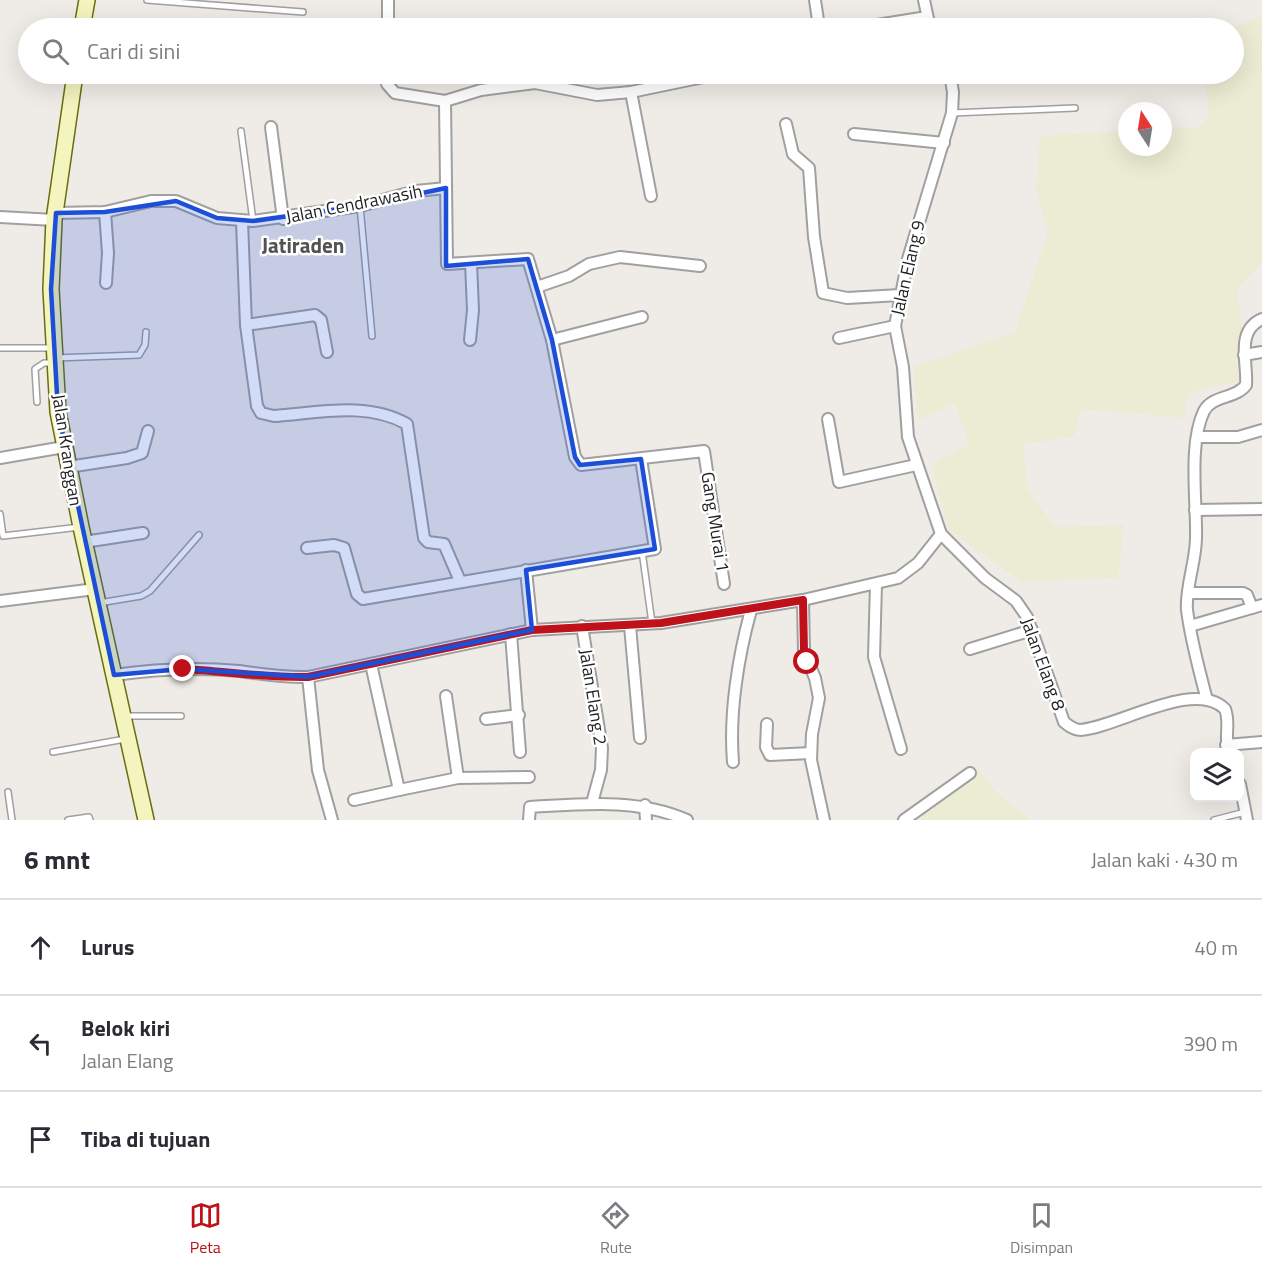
<!DOCTYPE html>
<html lang="id">
<meta charset="utf-8">
<style>
:root{--surface:#fff;--page:#f7f7f7;--text:#2b2b33;--muted:#7c7c81;--line:#e1e1e2;--accent:#be111a}
body{margin:0;font-family:"Titillium Web",sans-serif;background:var(--page);color:var(--text)}
.controls{position:absolute;right:18px;bottom:18px;display:grid;overflow:hidden;border-radius:12px;box-shadow:0 6px 24px #0002}
.controls button{width:54px;height:54px;display:grid;place-items:center;padding:0;border:0;border-bottom:2px solid var(--line);background:var(--surface);color:var(--text);font:30px sans-serif}
.compass{position:absolute;left:1118px;top:102px;width:54px;height:54px;border-radius:50%;background:var(--surface);box-shadow:0 6px 24px #0002;rotate:348deg}
.stop{position:absolute;width:18px;height:18px;margin:-14px;border:4px solid #be111a;border-radius:50%;background:#fff}
.stop.end{background:#be111a;border-color:#fff;box-shadow:0 2px 6px #0008}
.list{margin:0;padding:0;list-style:none}
h2{display:flex;justify-content:space-between;align-items:center;height:78px;margin:0;padding:0 24px;font-size:26px}
h2 small{font-size:20px;font-weight:400;color:var(--muted)}
.list li{display:grid;grid-template-columns:39px 1fr auto;gap:18px;align-items:center;box-sizing:border-box;height:96px;padding:0 24px;border-top:2px solid var(--line)}
.list b{display:block;font-size:22px;white-space:nowrap}
.list p{margin:0;font-size:20px;white-space:nowrap;color:var(--muted)}
.list em{font-size:20px;font-style:normal;color:var(--muted)}
.icon{flex:none;width:33px;height:33px;fill:none;stroke:currentColor;stroke-width:2;stroke-linecap:round;stroke-linejoin:round}
.map{position:relative;flex:none;width:1262px;height:820px;overflow:hidden}
.search{position:absolute;background:var(--surface);box-shadow:0 6px 24px #0002;left:18px;right:18px;top:18px;height:66px;display:flex;align-items:center;gap:15px;box-sizing:border-box;padding:0 21px;border-radius:33px;color:var(--muted);font-size:22px}
.sheet{height:366px;background:var(--surface)}
nav{display:flex;justify-content:space-around;align-items:center;box-sizing:border-box;height:84px;border-top:2px solid var(--line);background:var(--surface);font-size:16px;color:var(--muted)}
nav a{display:grid;justify-items:center;gap:3px}
nav .on{color:var(--accent)}
.map>svg:first-child{display:block}
</style>
<div class="map">
<svg width="1262" height="820" viewBox="0 0 1262 820">
<rect width="100%" height="100%" fill="#efece7"/>
<g fill="#ececd4">
<polygon points="1262,16 1262,263 1237,288 1248,379 1188,393 1184,418 1082,409 1074,437 1023,444 1028,490 1055,527 1124,525 1118,578 1021,581 948,530 932,464 969,445 955,404 918,420 913,367 1015,332 1048,231 1036,190 1040,136 1127,131 1127,147 1163,147 1163,129 1198,128 1209,115 1204,74 1234,74 1234,28 1230,28"/>
<polygon points="979,769 996,792 1032,820 921,820 919,812"/>
</g>
<g fill="none" stroke-linecap="round" stroke-linejoin="round">
<defs>
<g id="service">
<polyline points="147,0 303,12"/>
<polyline points="952,113 1075,108"/>
<polyline points="241,131 253,221"/>
<polyline points="360,206 372,336"/>
<polyline points="0,348 53,348"/>
<polyline points="55,358 139,355 145,345 146,332"/>
<polyline points="37,402 35,369 44,363 53,363"/>
<polyline points="0,514 3,536 80,527"/>
<polyline points="642,551 652,623"/>
<polyline points="99,603 141,596 150,591 199,535"/>
<polyline points="126,716 181,716"/>
<polyline points="53,752 125,739"/>
<polyline points="8,792 12,820"/>
<polyline points="68,820 89,817 90,820"/>
<polyline points="1214,820 1245,812"/>
</g>
<g id="minor">
<polyline points="815,0 819,27"/>
<polyline points="924,0 930,28"/>
<polyline points="388,28 388,0"/>
<polyline points="809,28 858,28 921,18"/>
<polyline points="387,74 387,84 395,93 445,101 481,90 535,83 597,95 631,92 718,74"/>
<path d="M 950,74 L 953,92 L 952,113 L 908,259 L 895,326 L 903,367 L 908,437 L 941,534 L 985,578 L 1016,601 L 1027,617 L 1064,722 C 1069,726 1074,730 1080,730 C 1116,728 1195,678 1225,709 C 1231,724 1223,738 1230,752"/>
<polyline points="631,92 651,196"/>
<polyline points="445,101 447,264 528,259 552,340 575,457 581,465 704,451 724,584"/>
<polyline points="786,124 793,154 809,168 814,237 823,293 847,298 900,295"/>
<polyline points="271,127 283,219"/>
<polyline points="854,134 944,143"/>
<polyline points="105,212 108,253 106,283"/>
<polyline points="56,213 105,212 151,201 176,201 217,218 253,221 360,206 416,191 446,188"/>
<polyline points="0,217 54,220"/>
<path d="M 242,221 L 246,325 L 257,406 L 261,413 L 274,416 C 318,413 367,401 407,424 L 424,538 L 428,542 L 444,544 L 460,581"/>
<polyline points="537,287 569,276 589,264 620,257 700,266"/>
<polyline points="246,325 315,315 321,320 327,352"/>
<polyline points="839,338 895,326"/>
<polyline points="470,340 473,310 471,263"/>
<polyline points="552,340 642,317"/>
<polyline points="1244,355 1262,352"/>
<polyline points="828,419 839,482 916,465"/>
<polyline points="1199,437 1238,437 1262,430"/>
<polyline points="0,458 64,447"/>
<polyline points="68,467 127,458 142,453 148,431"/>
<polyline points="1195,510 1262,509"/>
<polyline points="84,542 143,533"/>
<polyline points="307,548 334,545 344,548 357,594 363,599 655,549 641,459"/>
<polyline points="526,570 532,630"/>
<polyline points="876,584 874,657 901,749"/>
<polyline points="1190,593 1243,593 1247,595 1252,608"/>
<polyline points="803,600 804,652 815,678 819,698 812,734 811,760 824,820"/>
<polyline points="0,601 95,589"/>
<polyline points="582,626 602,748 601,770 592,803"/>
<polyline points="630,626 640,738"/>
<polyline points="1190,626 1262,605"/>
<polyline points="511,634 520,752"/>
<polyline points="970,649 1032,630"/>
<polyline points="371,664 399,790 458,778 529,777"/>
<path d="M 114,675 C 155,669 197,667 239,671 C 262,674 284,678 308,677 L 532,630 L 661,623 L 803,600 L 898,578 L 918,563 L 941,534"/>
<polyline points="308,677 318,770 332,820"/>
<polyline points="446,696 458,778"/>
<path d="M 1207,700 C 1199,670 1191,641 1187,610 C 1185,589 1196,561 1196,538 C 1197,502 1188,444 1204,411 C 1212,395 1236,399 1246,385 C 1248,363 1235,331 1262,319"/>
<polyline points="486,719 519,715"/>
<polyline points="767,724 766,747 770,755 811,753"/>
<polyline points="1226,745 1262,742"/>
<path d="M 733,762 C 729,714 738,657 751,610"/>
<polyline points="1240,784 1247,820"/>
<polyline points="354,800 399,790"/>
<polyline points="645,805 646,820"/>
<path d="M 529,820 L 530,807 C 583,804 637,798 687,820"/>
<polyline points="904,820 970,773"/>
</g>
<g id="secondary">
<polyline points="82,28 87,0"/>
<polyline points="75,74 54,220 51,289 58,412 81,527 146,820"/>
</g>
</defs>
<use href="#service" stroke="#a0a0a0" stroke-width="8"/>
<use href="#minor" stroke="#a0a0a0" stroke-width="14"/>
<use href="#secondary" stroke="#696e0e" stroke-width="18"/>
<use href="#service" stroke="#fff" stroke-width="5"/>
<use href="#minor" stroke="#fff" stroke-width="10"/>
<use href="#secondary" stroke="#f4f4bf" stroke-width="15"/>
</g>
<g fill="none" stroke-linecap="round" stroke-linejoin="round">
<path stroke="#be111a" stroke-width="8" d="M 183,669 C 224,671 266,678 308,677 L 532,630 L 661,623 L 803,600 L 804,652 L 807,662"/>
</g>
<path fill="#1d4ed8" fill-opacity="0.2" stroke="#1d4ed8" stroke-width="4.5" stroke-linejoin="round" d="M 446,188 L 446,266 L 528,259 L 552,340 L 575,457 L 580,465 L 641,459 L 655,549 L 526,570 L 532,630 L 308,677 L 182,669 L 114,675 L 58,412 L 51,289 L 56,213 L 105,212 L 176,201 L 217,218 L 253,221 L 360,206 Z"/>
<g text-anchor="middle" stroke-width="5" stroke-linejoin="round" paint-order="stroke">
<g font-size="18" fill="#1f1f1f" stroke="#fff">
<text transform="translate(354 204) rotate(-11)" y="6">Jalan Cendrawasih</text>
<text transform="translate(908 268) rotate(-77)" y="6">Jalan Elang 9</text>
<text transform="translate(67 450) rotate(81)" y="6">Jalan Kranggan</text>
<text transform="translate(715 522) rotate(81)" y="6">Gang Murai 1</text>
<text transform="translate(1043 664) rotate(70)" y="6">Jalan Elang 8</text>
<text transform="translate(593 697) rotate(81)" y="6">Jalan Elang 2</text>
</g>
<g font-size="21" font-weight="bold" fill="#525252" stroke="#fff">
<text x="303" y="253">Jatiraden</text>
</g>
</g>
</svg>
<div class="controls">
<button><svg class="icon" aria-label="layers" viewBox="0 0 24 24"><path d="M12 4l9 5-9 5-9-5zM3 14l9 5 9-5"/></svg></button>
</div>
<svg class="compass" viewBox="-18 -18 36 36"><path d="M0-13l5 13h-10z" fill="#e53935"/><path d="M0 13l5-13h-10z" fill="#7c7c81"/></svg>
<div class="stop" style="left:807px;top:662px"></div>
<div class="stop end" style="left:183px;top:669px"></div>
<div class="search"><svg class="icon" aria-label="search" viewBox="0 0 24 24"><circle cx="10" cy="10" r="6"/><path d="M15 15l6 6"/></svg>Cari di sini</div>
</div>
<section class="sheet">
<h2>6 mnt<small>Jalan kaki · 430 m</small></h2>
<ul class="list">
<li><svg class="icon" aria-label="ahead" viewBox="0 0 24 24"><path d="M12 20V5M6 11l6-6 6 6"/></svg><div><b>Lurus</b></div><em>40 m</em></li>
<li><svg class="icon" aria-label="left" viewBox="0 0 24 24"><path d="M17 20v-9H6M10 6l-5 5 5 5"/></svg><div><b>Belok kiri</b><p>Jalan Elang</p></div><em>390 m</em></li>
<li><svg class="icon" aria-label="arrive" viewBox="0 0 24 24"><path d="M6 21V4h12l-3 4 3 4H6"/></svg><div><b>Tiba di tujuan</b></div></li>
</ul>
</section>
<nav>
<a class="on"><svg class="icon" aria-label="map" viewBox="0 0 24 24"><path d="M3 6l6-2 6 2 6-2v14l-6 2-6-2-6 2zM9 4v14M15 6v14"/></svg>Peta</a>
<a><svg class="icon" aria-label="directions" viewBox="0 0 24 24"><path d="M12 3l9 9-9 9-9-9zM9 14v-3h6M13 9l2 2-2 2"/></svg>Rute</a>
<a><svg class="icon" aria-label="saved" viewBox="0 0 24 24"><path d="M7 4h10v16l-5-4-5 4z"/></svg>Disimpan</a>
</nav>
